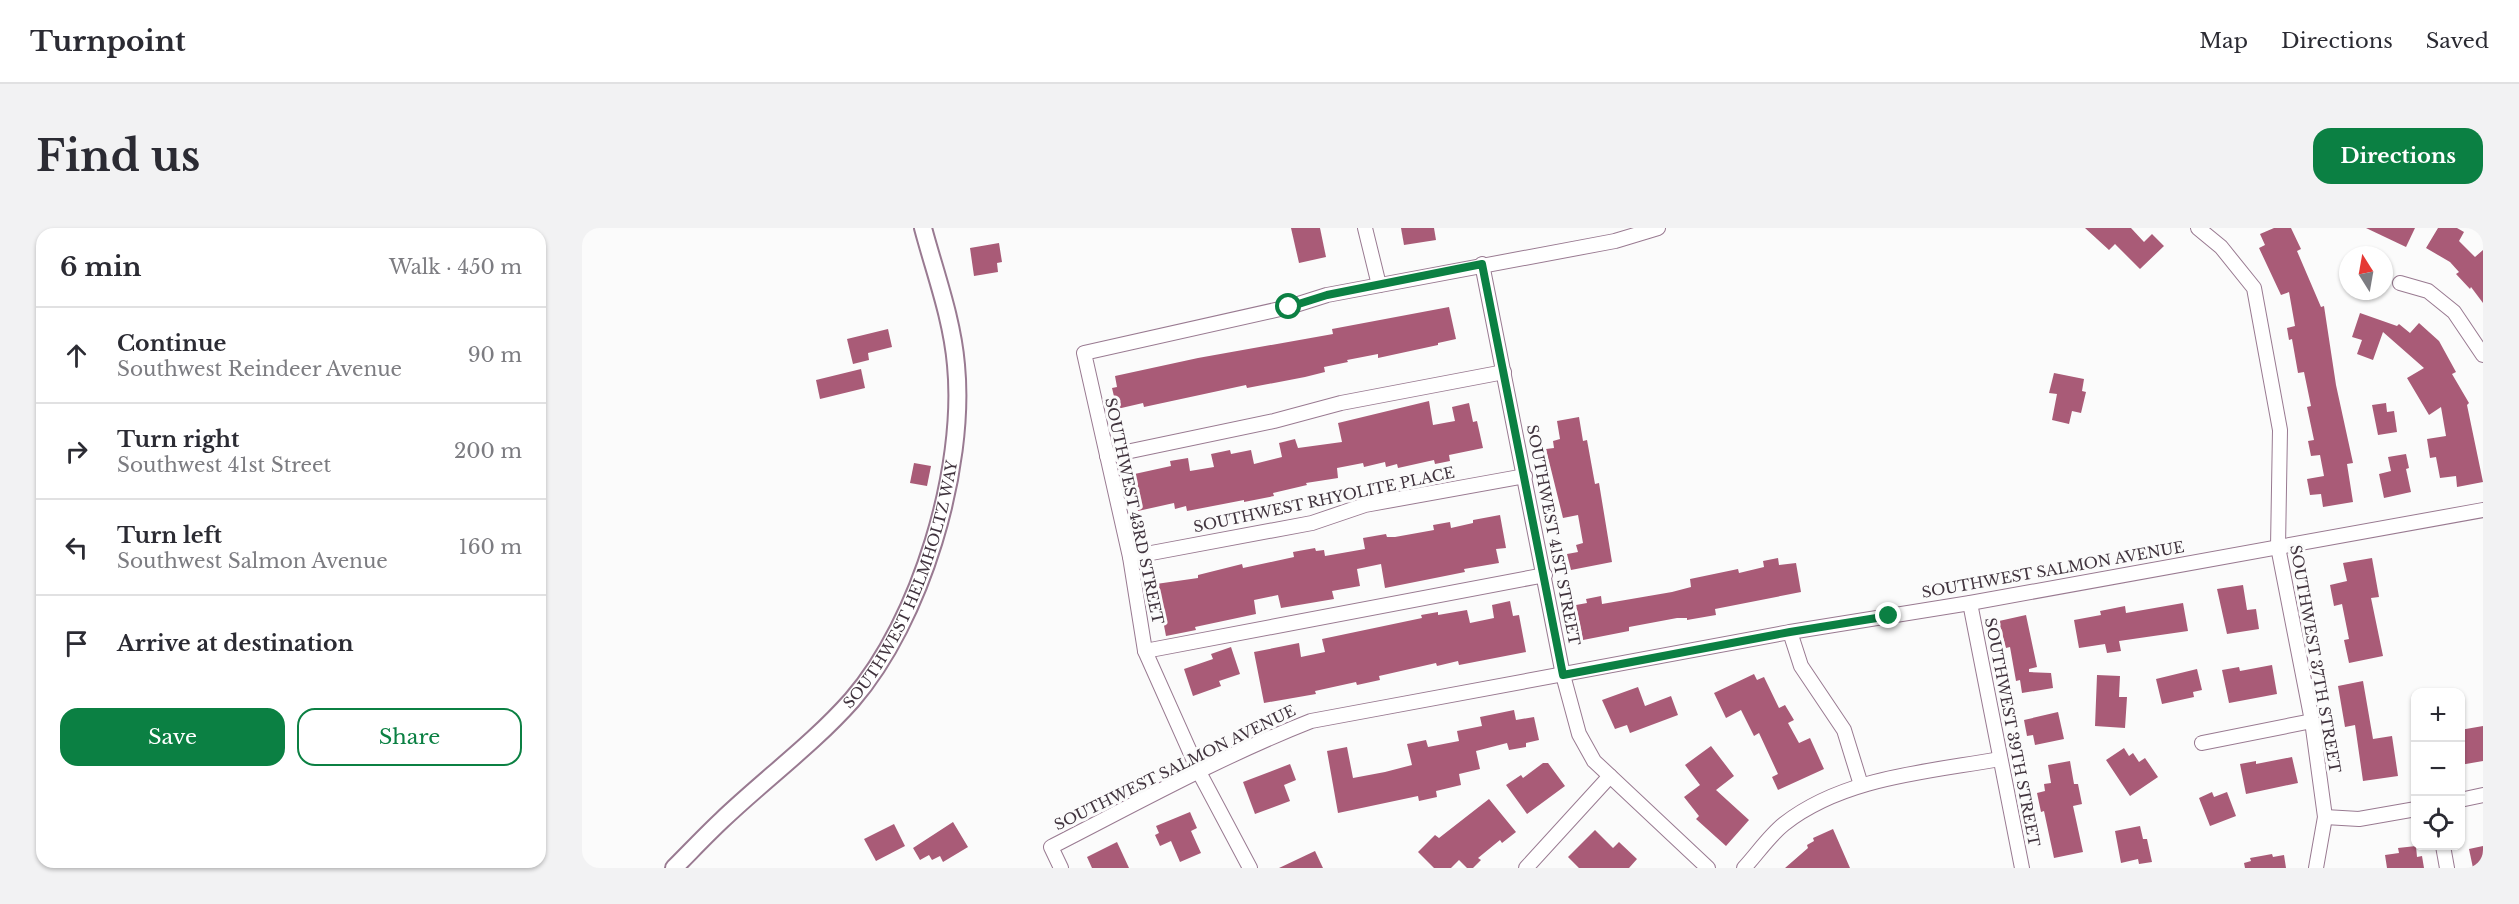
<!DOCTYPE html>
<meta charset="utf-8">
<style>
:root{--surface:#fff;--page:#f2f2f3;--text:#2b2b33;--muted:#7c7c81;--line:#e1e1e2;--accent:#0b8043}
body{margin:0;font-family:"Libre Baskerville",serif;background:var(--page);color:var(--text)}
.controls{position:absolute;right:18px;bottom:18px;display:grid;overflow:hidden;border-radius:12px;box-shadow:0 2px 4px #0004}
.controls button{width:54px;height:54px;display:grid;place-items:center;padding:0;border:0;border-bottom:2px solid var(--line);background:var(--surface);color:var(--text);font:30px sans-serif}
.compass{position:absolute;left:1757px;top:18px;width:54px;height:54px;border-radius:50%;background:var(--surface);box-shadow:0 2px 4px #0004;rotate:349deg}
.stop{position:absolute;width:18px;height:18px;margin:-14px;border:4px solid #0b8043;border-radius:50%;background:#fff}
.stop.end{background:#0b8043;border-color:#fff;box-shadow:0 2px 6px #0008}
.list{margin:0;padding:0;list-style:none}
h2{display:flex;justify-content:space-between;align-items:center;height:78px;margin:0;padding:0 24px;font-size:26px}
h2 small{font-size:20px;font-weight:400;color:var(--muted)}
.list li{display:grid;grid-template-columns:39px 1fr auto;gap:18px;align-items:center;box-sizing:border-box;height:96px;padding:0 24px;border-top:2px solid var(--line)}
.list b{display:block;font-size:22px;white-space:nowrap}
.list p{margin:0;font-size:20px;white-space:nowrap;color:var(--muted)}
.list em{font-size:20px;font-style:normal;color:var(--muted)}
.actions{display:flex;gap:12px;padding:18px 24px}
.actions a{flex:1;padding:14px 0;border:2px solid var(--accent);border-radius:18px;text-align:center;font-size:21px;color:var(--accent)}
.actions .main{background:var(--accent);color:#fff}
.icon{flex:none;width:33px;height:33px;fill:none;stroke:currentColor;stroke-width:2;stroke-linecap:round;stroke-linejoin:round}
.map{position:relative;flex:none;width:1901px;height:640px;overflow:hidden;border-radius:18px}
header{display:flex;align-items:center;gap:36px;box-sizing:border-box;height:84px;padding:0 30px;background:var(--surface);border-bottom:2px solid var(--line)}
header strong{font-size:28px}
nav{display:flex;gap:33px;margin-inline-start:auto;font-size:21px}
.intro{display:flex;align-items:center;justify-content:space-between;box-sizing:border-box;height:144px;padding:0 36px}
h1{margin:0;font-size:42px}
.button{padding:15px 27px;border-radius:18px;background:var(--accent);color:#fff;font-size:21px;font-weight:700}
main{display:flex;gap:36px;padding:0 36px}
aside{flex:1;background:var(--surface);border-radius:18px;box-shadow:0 2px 4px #0004}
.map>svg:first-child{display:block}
</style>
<header>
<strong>Turnpoint</strong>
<nav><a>Map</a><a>Directions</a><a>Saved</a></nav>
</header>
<div class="intro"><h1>Find us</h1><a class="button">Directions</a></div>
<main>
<aside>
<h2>6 min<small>Walk · 450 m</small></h2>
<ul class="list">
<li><svg class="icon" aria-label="ahead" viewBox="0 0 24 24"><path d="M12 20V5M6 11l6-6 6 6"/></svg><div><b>Continue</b><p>Southwest Reindeer Avenue</p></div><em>90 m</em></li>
<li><svg class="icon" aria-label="right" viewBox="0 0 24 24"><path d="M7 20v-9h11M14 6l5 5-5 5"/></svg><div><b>Turn right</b><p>Southwest 41st Street</p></div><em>200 m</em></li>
<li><svg class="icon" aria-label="left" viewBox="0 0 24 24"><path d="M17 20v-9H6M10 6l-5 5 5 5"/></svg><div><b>Turn left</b><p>Southwest Salmon Avenue</p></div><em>160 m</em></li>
<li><svg class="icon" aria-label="arrive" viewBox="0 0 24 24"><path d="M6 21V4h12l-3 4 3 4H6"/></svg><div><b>Arrive at destination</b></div></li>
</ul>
<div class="actions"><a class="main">Save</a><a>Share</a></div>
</aside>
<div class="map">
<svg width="1901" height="640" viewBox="0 0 1901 640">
<rect width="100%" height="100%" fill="#fbfbfb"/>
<g fill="#a95b77">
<polygon points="709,0 738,0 744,29 717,35"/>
<polygon points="819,0 852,0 854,12 822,17"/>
<polygon points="1503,0 1549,0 1562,14 1570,6 1582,18 1558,41 1533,16 1527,22"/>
<polygon points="1692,0 1709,0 1719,21 1715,23 1739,79 1742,78 1754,157 1771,235 1765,236 1771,274 1741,279 1739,266 1728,267 1725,251 1742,248 1738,227 1729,228 1726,213 1732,212 1725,179 1729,178 1722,144 1716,145 1710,111 1707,112 1705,100 1713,98 1707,64 1699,67 1677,20 1683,17 1678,6"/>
<polygon points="1784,0 1833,0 1824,19"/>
<polygon points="1856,0 1875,0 1882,4 1877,13 1893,29 1901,22 1901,75 1889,59 1888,61 1874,46 1877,44 1868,34 1844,20"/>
<polygon points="417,15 420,34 415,35 416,44 392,48 388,20"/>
<polygon points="867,79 874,111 856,115 856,117 796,130 796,126 765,132 766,134 742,139 743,144 723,149 665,160 664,157 562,179 561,175 535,181 530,160 535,159 533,148 616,130 751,106 750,101"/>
<polygon points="1778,85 1815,98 1817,96 1828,105 1837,95 1857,113 1874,144 1870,146 1887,175 1885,177 1901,254 1875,259 1874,248 1858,250 1854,229 1848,230 1845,211 1864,208 1859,179 1847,187 1825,150 1842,140 1801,104 1791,132 1775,126 1780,112 1770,109"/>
<polygon points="306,101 310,119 286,125 287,132 271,136 265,111"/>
<polygon points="279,141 283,160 238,171 234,152"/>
<polygon points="1472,145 1502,151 1500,163 1504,164 1499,185 1490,183 1487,196 1470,192 1475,166 1467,165"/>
<polygon points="847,173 851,197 873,193 870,179 887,175 891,194 895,193 901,220 867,227 868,233 853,236 852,232 816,240 815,236 804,239 803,234 782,239 781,235 755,240 756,250 724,255 725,257 691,265 692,268 662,274 662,272 605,283 604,278 593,281 592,275 556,283 548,247 589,238 588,233 606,230 608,243 632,239 629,226 648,222 649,226 669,222 672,236 700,229 697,215 713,211 716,220 760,214 756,195"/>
<polygon points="1804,175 1805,184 1812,183 1815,204 1796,207 1790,177"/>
<polygon points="997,189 1001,213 1005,212 1013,256 1017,255 1030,334 989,342 985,326 996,324 994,317 1001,315 996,287 981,290 964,221 972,220 971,213 978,211 975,193"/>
<polygon points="1824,226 1827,240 1824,241 1829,264 1802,270 1797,246 1809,243 1806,229"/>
<polygon points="332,235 349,238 345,258 328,255"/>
<polygon points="918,287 924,320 914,321 917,335 882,341 883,344 803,360 799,336 775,341 778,358 750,363 752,371 699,380 696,367 672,372 674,386 613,399 614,402 584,408 574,356 616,350 616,347 660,336 661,340 712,329 711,324 733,320 734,323 742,322 743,328 783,321 781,310 804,306 805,309 813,309 852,302 851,297 868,294 869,300 891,295 891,292"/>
<polygon points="1196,330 1197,337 1214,335 1219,364 1133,381 1134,387 1105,392 1105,390 1095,390 1047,399 1047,403 1001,412 994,377 1005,375 1004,371 1019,368 1020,376 1090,364 1109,359 1108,351 1156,341 1157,345 1182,339 1181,333"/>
<polygon points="1790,330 1797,369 1789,370 1801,428 1767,435 1762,412 1767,411 1760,376 1752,378 1748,357 1765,353 1761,335"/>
<polygon points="1661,357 1665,382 1674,381 1677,401 1645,406 1635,361"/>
<polygon points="928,373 931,388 937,387 944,424 877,437 876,433 855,438 854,435 797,448 798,452 775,457 774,454 733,463 734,466 682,475 672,424 717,415 719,429 743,424 740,411 840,390 839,387 856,384 856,387 885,382 888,395 912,390 910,377"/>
<polygon points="1601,375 1606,403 1537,413 1539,423 1525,425 1523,416 1497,420 1492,392 1519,387 1518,383 1543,378 1544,385"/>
<polygon points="1444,387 1455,439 1447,441 1447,444 1469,445 1471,460 1440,465 1438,452 1434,453 1428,419 1424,420 1417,393"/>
<polygon points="649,419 658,446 637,453 639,458 611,468 602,441 631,431 629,426"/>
<polygon points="1690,437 1695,466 1647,475 1640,442 1657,439 1658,443"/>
<polygon points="1615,441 1620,462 1611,464 1612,469 1580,476 1574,451"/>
<polygon points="1172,446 1175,452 1182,449 1197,480 1203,477 1212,492 1206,495 1217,515 1228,510 1242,541 1196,562 1190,549 1196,546 1177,505 1172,508 1159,482 1144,490 1132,465"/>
<polygon points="1515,447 1538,448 1537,469 1545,469 1543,500 1513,498"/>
<polygon points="1781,453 1791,511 1810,508 1816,548 1781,553 1773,497 1763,499 1756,458"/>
<polygon points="1056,459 1063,478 1089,468 1096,487 1048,505 1045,497 1033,501 1020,472"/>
<polygon points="932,482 934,492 952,489 957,512 944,515 944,519 927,522 925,515 894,523 898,541 877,546 879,557 854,563 855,569 837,573 836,568 756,585 745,523 765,519 771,550 803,544 830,537 825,516 844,512 846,519 877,513 875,503 900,498 898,489"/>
<polygon points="1476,484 1482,511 1453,517 1451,507 1445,508 1442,492"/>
<polygon points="1901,498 1901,533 1878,537 1878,502"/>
<polygon points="1129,518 1152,548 1134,562 1167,592 1144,618 1114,591 1117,588 1102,569 1118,557 1103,537"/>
<polygon points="1542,520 1547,528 1551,525 1557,534 1563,530 1576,549 1548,568 1524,532"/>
<polygon points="1710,529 1716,555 1664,566 1658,536 1674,533 1674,536"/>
<polygon points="1488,533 1492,556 1496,556 1500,576 1491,578 1501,624 1472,630 1462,583 1459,584 1455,565 1463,563 1462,556 1469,555 1466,537"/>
<polygon points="961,535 966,535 983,558 945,586 924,557 939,547 941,550"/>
<polygon points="708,536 714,552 702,557 708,573 673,586 661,554"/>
<polygon points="1630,564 1632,569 1645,564 1654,588 1628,598 1617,570"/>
<polygon points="907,571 934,604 920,615 918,612 896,630 899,632 891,640 885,640 877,632 869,640 852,640 836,624 853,607 857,610"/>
<polygon points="608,584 615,600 609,603 619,625 598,634 589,613 578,618 573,607 577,605 574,598"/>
<polygon points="371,594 386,619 361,634 358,628 350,632 347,627 338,632 331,620"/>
<polygon points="312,596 323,618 294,633 282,611"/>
<polygon points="1558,598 1561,611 1565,611 1570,634 1557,636 1556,631 1539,635 1533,603"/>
<polygon points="1251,601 1268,640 1203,640 1226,620 1225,617 1232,613 1231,610"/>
<polygon points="1013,602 1031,620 1037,614 1055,631 1047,640 997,640 986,629"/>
<polygon points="535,614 547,640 510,640 505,629"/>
<polygon points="1834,618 1835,629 1840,628 1842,640 1805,640 1803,627 1817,625 1816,620"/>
<polygon points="1901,618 1901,640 1891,640 1887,621"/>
<polygon points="733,623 741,640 697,640"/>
<polygon points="1690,626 1691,629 1702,627 1704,640 1663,640 1662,635 1669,633 1668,630"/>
</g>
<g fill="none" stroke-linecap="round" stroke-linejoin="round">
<defs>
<g id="minor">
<polyline points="783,0 797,57"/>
<polyline points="1616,0 1639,19 1672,60 1698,202 1696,319 1730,493 1743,589 1734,640"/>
<polyline points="900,36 981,447 997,506 1012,533 1126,640"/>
<polyline points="1818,55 1846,63 1872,84 1901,127"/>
<polyline points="525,228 692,193 759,175 922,144"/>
<polyline points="548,329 730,295 783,277 943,248"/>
<polyline points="1388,375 1440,640"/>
<polyline points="1208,404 1219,438 1262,502 1279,557"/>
<polyline points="563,423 963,347"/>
<polyline points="1620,515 1730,493"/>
<polyline points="1878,572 1901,567"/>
<polyline points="1743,589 1777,591 1834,581"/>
<polyline points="1861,618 1865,640"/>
<path d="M 479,640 L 469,619 C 555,575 640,528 729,493 L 1208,404 L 1388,375 L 1901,282"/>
<polyline points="668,640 617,544 563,423 548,329 502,125 707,79 745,67 1033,13 1076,0"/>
<polyline points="944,640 1028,548"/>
<path d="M 1162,640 C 1175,626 1187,608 1202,596 C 1262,549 1346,544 1418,531"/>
</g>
<g id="major">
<path id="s1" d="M 92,640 C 108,624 124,607 140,592 C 183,551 231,516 270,472 C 339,392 384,241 374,137 C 370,90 353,45 341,0"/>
</g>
</defs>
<use href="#minor" stroke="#997a91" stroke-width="16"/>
<use href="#major" stroke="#997a91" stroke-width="20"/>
<use href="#minor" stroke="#fff" stroke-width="14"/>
<use href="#major" stroke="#fff" stroke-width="16"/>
</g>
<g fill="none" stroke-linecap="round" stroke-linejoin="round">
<polyline stroke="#0b8043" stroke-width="8" points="707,79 745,67 900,36 981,447 1208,404 1307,388"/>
</g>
<g text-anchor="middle" stroke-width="6" stroke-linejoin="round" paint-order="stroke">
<g font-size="15" fill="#41343e" stroke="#fbfbfb">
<text transform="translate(742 272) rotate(-12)" y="5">SOUTHWEST RHYOLITE PLACE</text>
<text transform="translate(552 283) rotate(78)" y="5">SOUTHWEST 43RD STREET</text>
<text transform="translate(971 307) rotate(79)" y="5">SOUTHWEST 41ST STREET</text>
<text transform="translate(1471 342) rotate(-10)" y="5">SOUTHWEST SALMON AVENUE</text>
<text dy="5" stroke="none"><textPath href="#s1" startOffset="372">SOUTHWEST HELMHOLTZ WAY</textPath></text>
<text transform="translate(1733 431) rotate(80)" y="5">SOUTHWEST 37TH STREET</text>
<text transform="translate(1430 504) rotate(79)" y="5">SOUTHWEST 39TH STREET</text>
<text transform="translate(593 540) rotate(-26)" y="5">SOUTHWEST SALMON AVENUE</text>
</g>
</g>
</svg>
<div class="controls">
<button>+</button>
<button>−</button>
<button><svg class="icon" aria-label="locate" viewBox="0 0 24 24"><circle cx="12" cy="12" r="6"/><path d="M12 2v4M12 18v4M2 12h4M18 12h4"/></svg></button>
</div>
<svg class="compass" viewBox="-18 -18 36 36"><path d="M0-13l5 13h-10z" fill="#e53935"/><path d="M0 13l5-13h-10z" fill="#7c7c81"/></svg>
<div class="stop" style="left:707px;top:79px"></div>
<div class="stop end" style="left:1307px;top:388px"></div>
</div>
</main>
